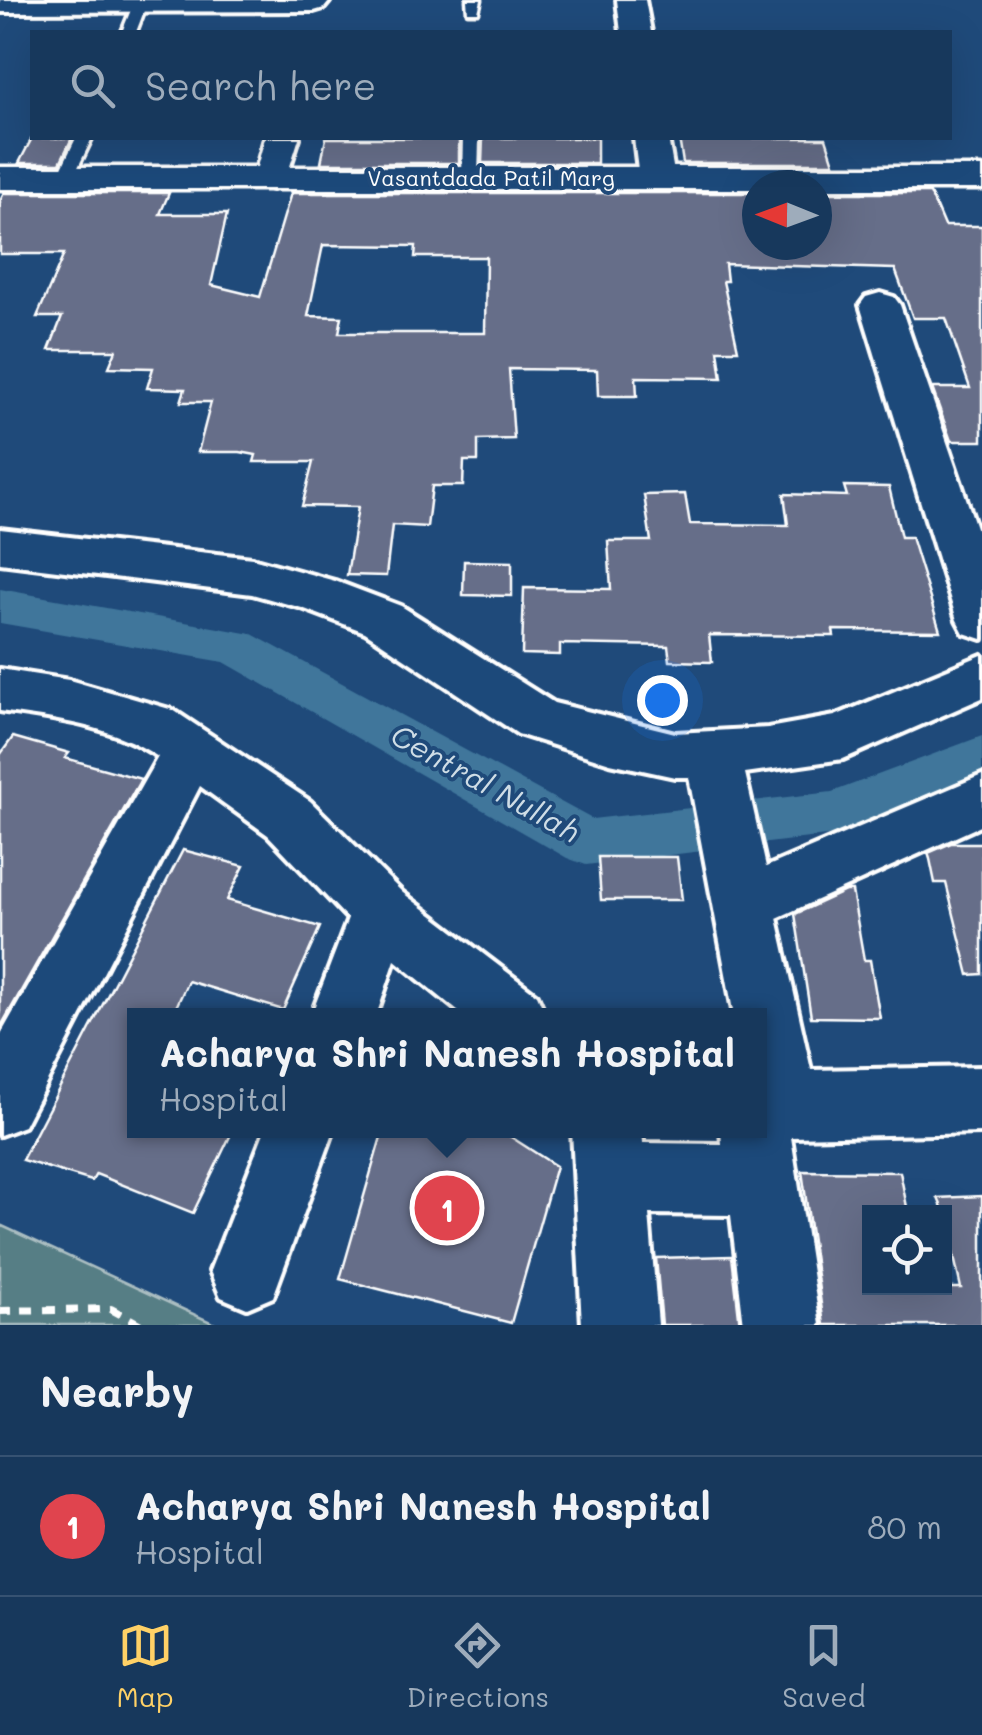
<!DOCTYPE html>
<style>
:root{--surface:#17385c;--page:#244365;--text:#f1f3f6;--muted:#9eacbb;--line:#365272;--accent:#ffd166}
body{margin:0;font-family:Mali,sans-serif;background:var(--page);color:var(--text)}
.controls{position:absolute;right:30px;bottom:30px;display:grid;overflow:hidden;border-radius:0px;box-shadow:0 10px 40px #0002}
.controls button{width:90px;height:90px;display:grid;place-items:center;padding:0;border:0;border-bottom:2px solid var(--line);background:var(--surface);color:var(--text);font:50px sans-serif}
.compass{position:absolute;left:742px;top:170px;width:90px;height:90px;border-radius:50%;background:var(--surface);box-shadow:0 10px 40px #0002;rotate:271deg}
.you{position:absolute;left:662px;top:700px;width:35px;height:35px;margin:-25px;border:8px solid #fff;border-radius:50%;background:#1a73e8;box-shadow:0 0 0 15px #1a73e833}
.badge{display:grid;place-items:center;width:65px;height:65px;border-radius:50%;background:var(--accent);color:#fff;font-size:32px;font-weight:700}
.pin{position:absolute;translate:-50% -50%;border:5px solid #fff;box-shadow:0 2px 10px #0006}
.popup{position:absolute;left:127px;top:1008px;width:640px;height:130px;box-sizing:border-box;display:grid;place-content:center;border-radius:0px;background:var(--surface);filter:drop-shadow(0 2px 8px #0005);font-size:32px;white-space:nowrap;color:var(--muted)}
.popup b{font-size:38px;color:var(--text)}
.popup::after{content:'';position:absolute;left:50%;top:100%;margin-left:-20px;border:20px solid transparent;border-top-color:var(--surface)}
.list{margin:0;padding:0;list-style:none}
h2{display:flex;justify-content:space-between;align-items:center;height:130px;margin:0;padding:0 40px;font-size:42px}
h2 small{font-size:32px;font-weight:400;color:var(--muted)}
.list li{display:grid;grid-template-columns:65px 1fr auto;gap:30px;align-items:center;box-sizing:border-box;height:140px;padding:0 40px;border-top:2px solid var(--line)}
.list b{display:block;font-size:38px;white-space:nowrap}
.list p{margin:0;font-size:32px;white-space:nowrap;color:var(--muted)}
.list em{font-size:32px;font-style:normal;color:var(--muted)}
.icon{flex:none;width:55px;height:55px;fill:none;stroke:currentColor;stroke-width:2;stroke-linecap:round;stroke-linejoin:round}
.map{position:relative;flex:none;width:982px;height:1325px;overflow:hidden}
.search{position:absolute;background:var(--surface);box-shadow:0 10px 40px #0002;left:30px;right:30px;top:30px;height:110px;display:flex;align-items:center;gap:25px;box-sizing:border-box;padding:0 35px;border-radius:0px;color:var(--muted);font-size:38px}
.sheet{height:270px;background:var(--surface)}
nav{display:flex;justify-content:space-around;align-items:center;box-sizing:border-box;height:140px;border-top:2px solid var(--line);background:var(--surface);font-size:28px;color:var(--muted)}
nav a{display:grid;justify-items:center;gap:5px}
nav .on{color:var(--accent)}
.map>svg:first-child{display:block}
</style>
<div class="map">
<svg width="982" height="1325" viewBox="0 0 982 1325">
<rect width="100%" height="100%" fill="#1f4a7a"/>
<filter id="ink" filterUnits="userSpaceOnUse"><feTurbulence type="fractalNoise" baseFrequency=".01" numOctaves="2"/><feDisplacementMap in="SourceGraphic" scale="20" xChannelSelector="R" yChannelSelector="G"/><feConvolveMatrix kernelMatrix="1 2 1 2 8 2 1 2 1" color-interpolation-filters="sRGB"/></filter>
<g filter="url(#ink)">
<polygon fill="#577e85" stroke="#abbec2" stroke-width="2.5" points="0,1225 217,1325 0,1325"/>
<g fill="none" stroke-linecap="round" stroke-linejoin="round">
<polygon fill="#3f769b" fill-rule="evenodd" points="0,589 252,634 592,819 832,792 982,736 982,777 834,835 586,865 567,858 224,662 0,623"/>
</g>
<g fill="#666e89" stroke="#fff" stroke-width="2.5" fill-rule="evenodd">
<polygon points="32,138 72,138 60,163 19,163"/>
<polygon points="326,138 459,138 459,163 321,163"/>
<polygon points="483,138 597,138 597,163 482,163"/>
<polygon points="679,138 826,138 834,163 683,163"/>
<path d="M 4,193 L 169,193 L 160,214 L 227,214 L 211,285 L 260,297 L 291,193 L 757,193 L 757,245 L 817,245 L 817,193 L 930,193 L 944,226 L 982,226 L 982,441 L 951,441 L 932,388 L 970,388 L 946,318 L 913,318 L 895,269 L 725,264 L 727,281 L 723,281 L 738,350 L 718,350 L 722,378 L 636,377 L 637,396 L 598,396 L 597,370 L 509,369 L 514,439 L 478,440 L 478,461 L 464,461 L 463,486 L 432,486 L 427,527 L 392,525 L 386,576 L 347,575 L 358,507 L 302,506 L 313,462 L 254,462 L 256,455 L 240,452 L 198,452 L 211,402 L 181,402 L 185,389 L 147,388 L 153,368 L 109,367 L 116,350 L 49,350 L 62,317 L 37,317 L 64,254 L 0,254 L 0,201 ZM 323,245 L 416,246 L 415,257 L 486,257 L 485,333 L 339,333 L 342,317 L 308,316 Z"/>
<polygon points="844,486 889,487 901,537 911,537 940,631 833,630 834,636 709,635 712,662 670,661 668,646 560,644 560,655 522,654 524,588 611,589 608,541 651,541 644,495 685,494 690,524 788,525 784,494 847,496"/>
<polygon points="464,561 512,562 512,596 463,595"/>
<polygon points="13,737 69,753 65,758 141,779 0,1028 0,755"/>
<polygon points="951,843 982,843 982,974 969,975 946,883 935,883 930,859 928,853"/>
<polygon points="183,850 244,866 227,900 320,927 283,1010 188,981 172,1016 134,1016 134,1130 233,1130 193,1213 96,1174 92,1181 22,1160"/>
<polygon points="598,857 677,857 682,900 601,900"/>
<polygon points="845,891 852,891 864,960 870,960 880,1018 811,1017 795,914"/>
<polygon points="383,1130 500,1130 556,1166 511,1323 340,1279"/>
<polygon points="802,1171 900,1172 908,1212 870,1212 870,1288 961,1288 944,1212 938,1198 982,1196 982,1325 824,1325"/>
<polygon points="732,1256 740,1325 662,1325 656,1258"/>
</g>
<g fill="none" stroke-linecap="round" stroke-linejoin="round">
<defs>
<g id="lane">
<polygon points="135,0 147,3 136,32 122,32"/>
<polygon points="467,0 481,0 478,12 468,12"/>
<polygon points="76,138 92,138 71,182 59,182 57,178"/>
<polygon points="463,138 479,138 478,178 470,183 462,178"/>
</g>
<g id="street">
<polygon points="0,0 327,0 329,2 324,8 314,11 0,12"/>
<polygon points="617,0 645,0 651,32 621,32"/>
<polygon points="265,138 299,138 284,185 272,189 260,185 254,178"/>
<polygon points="634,138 668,138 675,178 669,185 657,189 645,185 639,178"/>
<polygon points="880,293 894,297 900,305 982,545 982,639 964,633 957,620 860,305 866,297"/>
<polygon points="0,529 252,558 335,581 401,606 554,703 675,733 768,728 835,716 982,655 982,698 843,759 745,773 766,867 982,775 982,825 777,918 811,1070 982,1067 982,1133 791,1137 820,1325 744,1325 731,1215 649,1214 658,1325 582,1325 572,1130 642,1130 643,1143 722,1144 721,1130 760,1130 760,1016 734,1016 689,777 675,777 610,763 518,734 365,632 302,608 252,594 0,563"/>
<path d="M 0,669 L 69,680 L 173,710 L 310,801 L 403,893 L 537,995 L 546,1016 L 464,1016 L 395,960 L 376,1016 L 311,1016 L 348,919 L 268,835 L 200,786 L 24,1126 L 0,1135 L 0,1036 L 158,757 C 113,725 54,719 0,711 Z"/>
<polygon points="265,1130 334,1130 273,1297 247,1308 221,1297 210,1271"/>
</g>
<polygon id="secondary" points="0,167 982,167 982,189 817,189 817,185 757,185 757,189 0,189"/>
</defs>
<use href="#lane" stroke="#fff" stroke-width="7"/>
<use href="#street" stroke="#fff" stroke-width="8"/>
<use href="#secondary" stroke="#fff" stroke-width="7"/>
<polyline stroke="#fff" stroke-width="8" stroke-dasharray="12 10" stroke-linecap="butt" points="0,1311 111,1309 141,1325"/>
<use href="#lane" fill="#1f4a7a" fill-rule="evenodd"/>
<use href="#street" fill="#1f4a7a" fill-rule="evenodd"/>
<use href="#secondary" fill="#1f4a7a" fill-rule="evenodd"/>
</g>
</g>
<g text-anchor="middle" stroke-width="8" stroke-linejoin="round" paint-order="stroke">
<g font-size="22" fill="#fff" stroke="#1f4a7a">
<text x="491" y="186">Vasantdada Patil Marg</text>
</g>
<g font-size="30" font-style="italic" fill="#cfdde6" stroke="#1f4a7a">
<text transform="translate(485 784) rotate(29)" y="10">Central Nullah</text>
</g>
</g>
</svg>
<div class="controls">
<button><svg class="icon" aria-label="locate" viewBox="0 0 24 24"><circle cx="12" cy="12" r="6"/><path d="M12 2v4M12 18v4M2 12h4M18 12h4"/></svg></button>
</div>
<svg class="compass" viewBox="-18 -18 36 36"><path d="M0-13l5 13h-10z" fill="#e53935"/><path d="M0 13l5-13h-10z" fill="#9eacbb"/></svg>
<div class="you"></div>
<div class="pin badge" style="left:447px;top:1208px;background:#e0444e">1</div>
<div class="popup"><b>Acharya Shri Nanesh Hospital</b>Hospital</div>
<div class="search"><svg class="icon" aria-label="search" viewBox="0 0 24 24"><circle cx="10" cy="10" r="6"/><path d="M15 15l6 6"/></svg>Search here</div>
</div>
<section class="sheet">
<h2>Nearby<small></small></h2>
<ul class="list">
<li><span class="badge" style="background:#e0444e">1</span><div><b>Acharya Shri Nanesh Hospital</b><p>Hospital</p></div><em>80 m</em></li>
</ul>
</section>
<nav>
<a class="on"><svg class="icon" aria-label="map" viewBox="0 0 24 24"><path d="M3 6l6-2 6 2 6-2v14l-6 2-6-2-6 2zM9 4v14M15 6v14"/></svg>Map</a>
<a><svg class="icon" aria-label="directions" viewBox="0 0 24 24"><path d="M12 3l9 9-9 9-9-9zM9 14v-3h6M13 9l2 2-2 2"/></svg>Directions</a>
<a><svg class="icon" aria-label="saved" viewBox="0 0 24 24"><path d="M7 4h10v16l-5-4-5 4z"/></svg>Saved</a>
</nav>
